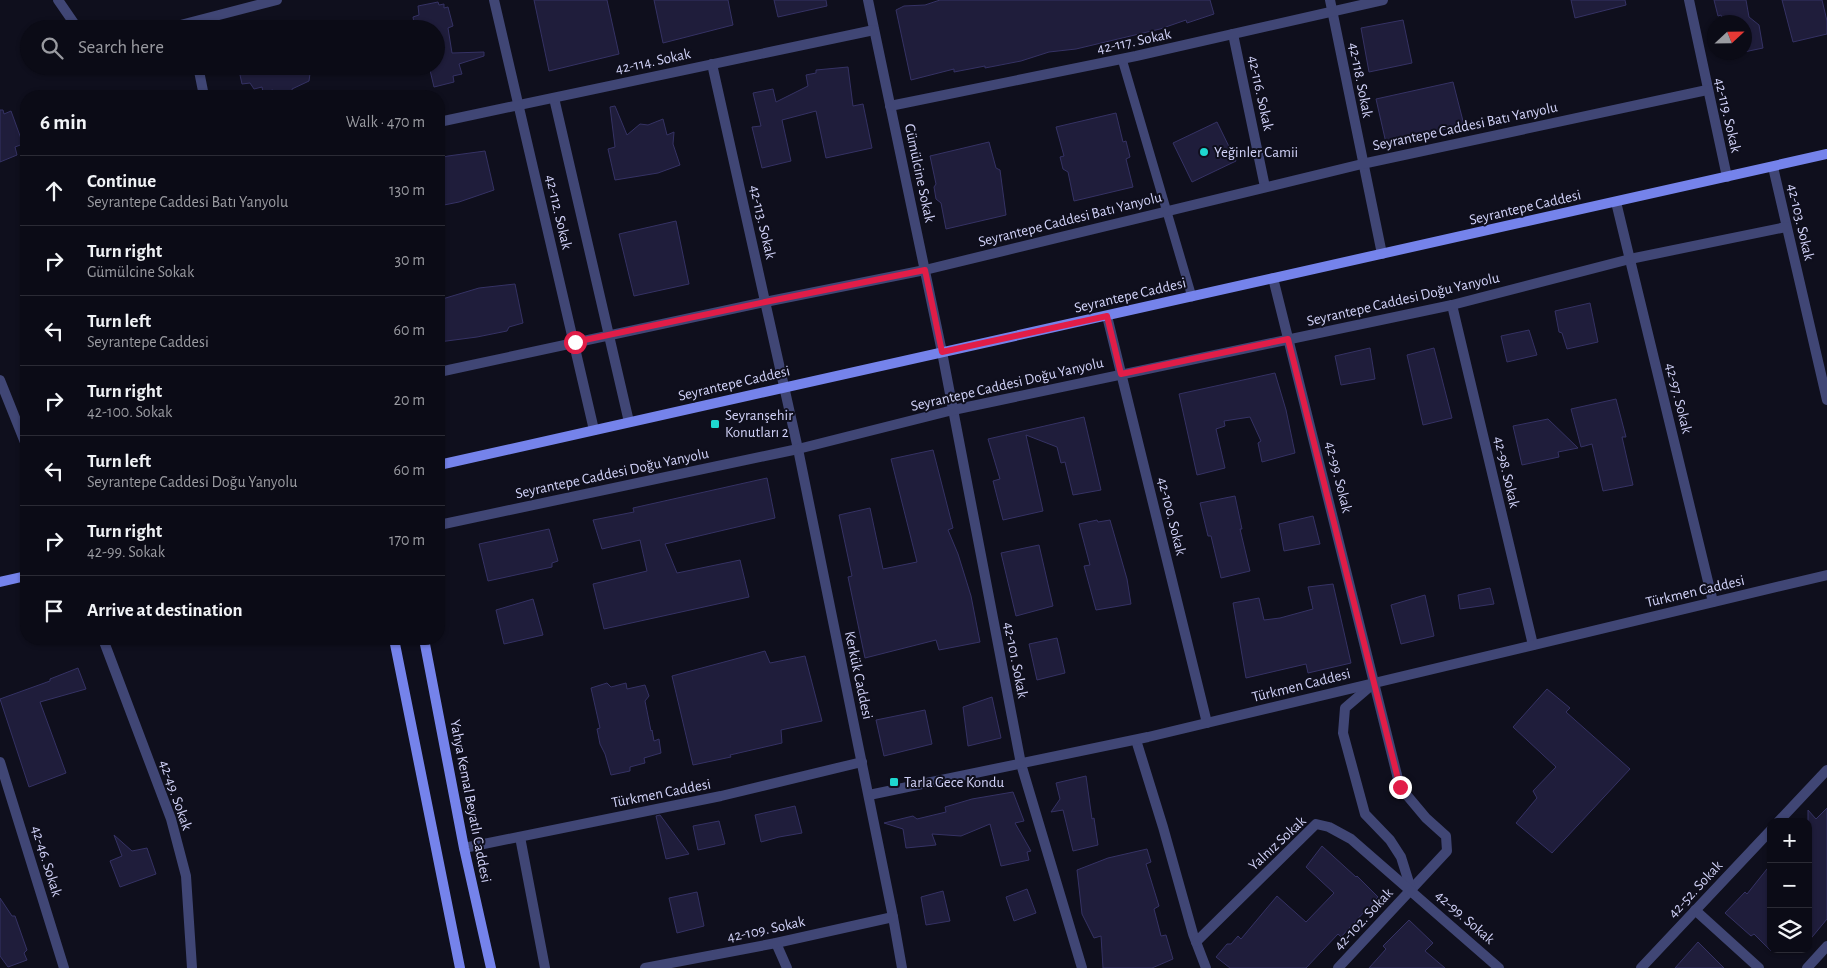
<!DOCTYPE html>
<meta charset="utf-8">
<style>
:root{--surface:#0b0b16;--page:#14141f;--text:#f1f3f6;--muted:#9a9ba1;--line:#2b2b35}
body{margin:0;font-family:"Alegreya Sans",sans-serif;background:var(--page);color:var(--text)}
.controls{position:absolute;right:15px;bottom:15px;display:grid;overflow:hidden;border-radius:10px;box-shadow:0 1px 4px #0004}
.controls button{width:45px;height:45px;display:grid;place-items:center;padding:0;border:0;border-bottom:1px solid var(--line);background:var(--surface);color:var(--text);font:25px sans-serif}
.compass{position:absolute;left:1707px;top:15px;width:45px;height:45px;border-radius:50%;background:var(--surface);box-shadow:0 1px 4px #0004;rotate:68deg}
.stop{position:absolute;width:15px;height:15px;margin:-11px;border:4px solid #e11d48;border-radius:50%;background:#fff}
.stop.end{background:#e11d48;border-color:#fff;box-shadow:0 1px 5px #0008}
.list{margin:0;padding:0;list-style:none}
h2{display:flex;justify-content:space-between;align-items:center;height:65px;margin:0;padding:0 20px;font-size:21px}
h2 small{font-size:16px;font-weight:400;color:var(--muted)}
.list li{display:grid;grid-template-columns:32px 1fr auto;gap:15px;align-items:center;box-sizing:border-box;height:70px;padding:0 20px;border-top:1px solid var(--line)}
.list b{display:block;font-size:19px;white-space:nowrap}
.list p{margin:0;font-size:16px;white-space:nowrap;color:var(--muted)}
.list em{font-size:16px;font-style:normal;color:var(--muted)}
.icon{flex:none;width:28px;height:28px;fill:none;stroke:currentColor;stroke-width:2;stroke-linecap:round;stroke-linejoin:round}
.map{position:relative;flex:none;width:1827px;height:968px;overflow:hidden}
.search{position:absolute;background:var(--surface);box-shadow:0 1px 4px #0004;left:20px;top:20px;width:425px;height:55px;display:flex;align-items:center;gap:12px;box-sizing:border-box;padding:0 18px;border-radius:28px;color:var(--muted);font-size:19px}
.panel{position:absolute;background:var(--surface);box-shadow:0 1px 4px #0004;left:20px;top:90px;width:425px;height:555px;border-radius:20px}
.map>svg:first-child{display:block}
</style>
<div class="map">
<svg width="1827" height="968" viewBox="0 0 1827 968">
<rect width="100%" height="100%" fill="#0f0f1d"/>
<g fill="#1f1d3b" stroke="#353264">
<polygon points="534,0 607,0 619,54 549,71"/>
<polygon points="654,0 728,0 733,25 663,43"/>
<polygon points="774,0 826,0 827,6 778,17"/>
<polygon points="940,0 1210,0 1214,14 1187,23 1186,20 1160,29 1076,49 1049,52 1021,61 985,68 985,66 954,72 954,69 911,80 896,10 904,6 925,5"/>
<polygon points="1571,0 1625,0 1626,5 1575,18"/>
<polygon points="1714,0 1746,0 1749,17 1759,25 1763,48 1744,52 1744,22 1723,22 1721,15 1718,16"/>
<polygon points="1782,0 1822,0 1827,21 1827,34 1793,42"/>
<polygon points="438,2 439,5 444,4 444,8 448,7 453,26 448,28 452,53 484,52 484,56 459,64 462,74 453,76 454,82 434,87 429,66 436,66 436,29 415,29 413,17 419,15 418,6"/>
<polygon points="1403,20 1412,63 1369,72 1361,28"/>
<polygon points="238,66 311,66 309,81 292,89 293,96 284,96 280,92 274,93 273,90 263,92 262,87 254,89 250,83 242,84"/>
<polygon points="848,67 853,106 863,104 872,148 826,158 816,111 782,120 791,161 762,168 752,127 761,126 753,93 773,89 776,102 808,86 806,75 816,73 816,70"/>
<polygon points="1453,82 1464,125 1386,143 1376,99"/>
<polygon points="615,106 627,135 640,124 648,125 663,119 667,135 674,132 673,144 680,165 658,173 615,180 608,149 615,147 610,107"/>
<polygon points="0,110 3,110 4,114 11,111 23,144 15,147 17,155 0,162"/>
<polygon points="1116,113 1123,142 1126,141 1130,157 1126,159 1133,187 1074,201 1068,172 1063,169 1060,157 1064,156 1056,127"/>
<polygon points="1217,122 1236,161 1192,182 1173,143"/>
<polygon points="989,142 996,168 1000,170 1006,215 946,229 941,203 936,199 934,187 936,184 930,156"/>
<polygon points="485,151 494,190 459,202 439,206 439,158 448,156"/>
<polygon points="676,221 689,284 634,296 619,234"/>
<polygon points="515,284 523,323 509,327 507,331 477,337 439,342 439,300 479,288"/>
<polygon points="1590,303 1598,342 1567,349 1562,333 1559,332 1555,311"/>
<polygon points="1529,330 1537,355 1507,362 1501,336"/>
<polygon points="1370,348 1375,379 1341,385 1335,356"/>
<polygon points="1434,348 1452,418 1423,425 1407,355"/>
<polygon points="1275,373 1286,410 1295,453 1262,462 1258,443 1261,441 1250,417 1224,421 1225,426 1216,429 1225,468 1197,475 1179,394"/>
<polygon points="1616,399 1626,437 1622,437 1633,485 1603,491 1592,444 1581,447 1571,409"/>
<polygon points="1084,417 1101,490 1073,495 1065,462 1061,463 1057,447 1026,435 1043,511 1003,520 993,481 1000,479 988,439"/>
<polygon points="1548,419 1578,448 1558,452 1559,457 1522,465 1513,426"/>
<polygon points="933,450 953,528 948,530 958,554 971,596 980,642 939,650 936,640 865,658 848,577 852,576 839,515 870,508 883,569 917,562 891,459"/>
<polygon points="767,478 775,518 665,544 677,573 740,560 749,597 604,629 593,584 647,571 640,540 602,549 593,520 634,512 633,508"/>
<polygon points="1235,496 1242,529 1240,529 1250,571 1221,578 1211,536 1208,536 1200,503"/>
<polygon points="1313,516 1320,544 1284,551 1279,524"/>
<polygon points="1097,520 1098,522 1110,520 1127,579 1131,604 1096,610 1084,566 1090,565 1079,524"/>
<polygon points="549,529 558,561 552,563 552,567 488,581 479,544"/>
<polygon points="1039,545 1053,606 1016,616 1001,553"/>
<polygon points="1333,584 1351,663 1308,673 1306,664 1246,678 1233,603 1259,598 1264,620 1280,618 1313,609 1308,587"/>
<polygon points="1490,588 1494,604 1460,609 1458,595"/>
<polygon points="1425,595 1434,636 1401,644 1391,605"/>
<polygon points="533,599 543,635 504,644 496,610"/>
<polygon points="1057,638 1065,673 1037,680 1029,644"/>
<polygon points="765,651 770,663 805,656 822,721 781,730 782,743 730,755 731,757 693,765 672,676"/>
<polygon points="78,668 86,689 40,702 66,773 29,787 0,699 50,681 50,679"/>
<polygon points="607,683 611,687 626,683 627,689 645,685 649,696 645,701 651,731 652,730 654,741 659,739 661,753 644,758 645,763 630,767 630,771 611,775 605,754 600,744 597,729 600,728 591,688"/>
<polygon points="1547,689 1570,708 1566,712 1630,769 1552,853 1516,823 1537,798 1533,791 1556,767 1513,727"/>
<polygon points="992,697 1001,738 968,746 963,707"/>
<polygon points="925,710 932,744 884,756 876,720"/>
<polygon points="1086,776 1092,819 1094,818 1098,845 1073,851 1063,810 1051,812 1060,799 1056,783"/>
<polygon points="1013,792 1024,821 1015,823 1031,851 1027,852 1029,860 1001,866 990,824 961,836 932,834 936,845 906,848 903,829 884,823 913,816 917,819 946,812 945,807 972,799"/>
<polygon points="795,806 802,833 779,837 761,842 755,815"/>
<polygon points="1827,808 1827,919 1808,942 1808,810 1816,819"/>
<polygon points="660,815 689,854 666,859 656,816"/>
<polygon points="719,821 725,844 698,850 693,826"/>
<polygon points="114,835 132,851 147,848 156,874 120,887 110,861 122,856"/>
<polygon points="1322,846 1356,877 1357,876 1378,897 1341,937 1338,934 1306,968 1230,968 1216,957 1227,944 1231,944 1238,936 1241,939 1277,896 1306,922 1334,893 1306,867"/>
<polygon points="1147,849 1151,862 1146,864 1159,906 1154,909 1161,936 1166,935 1173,959 1152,968 1103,968 1101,936 1094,938 1082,914 1077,870 1108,858"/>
<polygon points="1771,864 1771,951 1754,934 1751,936 1725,913 1745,892 1747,894"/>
<polygon points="1027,889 1036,913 1014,921 1006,897"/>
<polygon points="943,891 950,921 926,925 921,897"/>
<polygon points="697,892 704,926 677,933 669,898"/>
<polygon points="0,898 12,916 15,916 27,950 24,953 27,960 8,967 0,956"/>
<polygon points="1409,920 1433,943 1425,951 1445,968 1369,968 1386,949 1383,946"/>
<polygon points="1698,942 1724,968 1675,968"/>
</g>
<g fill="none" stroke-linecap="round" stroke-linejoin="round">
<polyline stroke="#404675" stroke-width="9" points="1122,59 1192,297"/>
<g stroke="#404675" stroke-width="10">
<polyline points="58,0 78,29"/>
<polyline points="494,0 594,430"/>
<polyline points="868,0 942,352 1021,764 1082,968"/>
<polyline points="1330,0 1382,254"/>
<polyline points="1689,0 1727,177"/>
<polyline points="165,29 277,0"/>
<polyline points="1233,34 1265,187"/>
<polyline points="712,64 798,449 893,917 902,968"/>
<polyline points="198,66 204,96"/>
<polyline points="554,98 629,422"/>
<polyline points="890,106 1136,56 1383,0"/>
<polyline points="439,122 874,30"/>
<polyline points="1773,167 1827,400"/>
<polyline points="1616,202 1713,602"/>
<polyline points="1273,278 1400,787 1426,818 1446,836 1447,851 1338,968"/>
<polyline points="1452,305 1533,645"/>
<polyline points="1107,316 1207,723"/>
<polyline points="439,372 765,302 925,270 1362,164 1707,90"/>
<polyline points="0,380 26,445"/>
<polyline points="439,525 798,449 953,410 1452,305 1630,259 1786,227"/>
<polyline points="103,639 171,819 186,876 192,968"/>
<polyline points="1373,684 1345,708 1343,733 1365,814 1390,840 1401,857 1411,889"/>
<polyline points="1136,740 1163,827 1193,934 1206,968"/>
<polyline points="0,762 64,968"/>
<polyline points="869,795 1148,737 1827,575"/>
<polyline points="1778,822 1827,770"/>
<polyline points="520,837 545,968"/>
<polyline points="464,848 721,796 862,762"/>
<polyline points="1695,910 1759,968"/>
<polyline points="1196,942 1316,824 1329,827 1351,839 1499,968"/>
<polyline points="776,943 787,968"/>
<polyline points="645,968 776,943 893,917"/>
<polyline points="1641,968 1771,830"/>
<polyline points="1807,968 1827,946"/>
</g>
<g stroke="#7583eb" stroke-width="10">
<polyline points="439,465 1827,154"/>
<polyline points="0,582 26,576"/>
<polyline points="394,639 460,968"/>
<polyline points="424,639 464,848 491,968"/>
</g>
</g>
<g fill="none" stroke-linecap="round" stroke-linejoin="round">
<polyline stroke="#e11d48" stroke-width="6" points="575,342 765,302 925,270 942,352 1107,316 1121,374 1288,339 1400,787"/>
</g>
<g fill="#1ed7cf" stroke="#0f0f1d" stroke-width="2">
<circle cx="1204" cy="152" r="5"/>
<rect x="710" y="419" width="10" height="10" rx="2.5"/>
<rect x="889" y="777" width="10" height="10" rx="2.5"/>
</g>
<g text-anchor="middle" stroke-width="4" stroke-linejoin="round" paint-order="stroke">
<g font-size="15" fill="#d1d2f8" stroke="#0f0f1d">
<text transform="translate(1134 41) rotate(-12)" y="5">42-117. Sokak</text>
<text transform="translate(653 61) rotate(-12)" y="5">42-114. Sokak</text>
<text transform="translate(1361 80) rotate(79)" y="5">42-118. Sokak</text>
<text transform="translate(1261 93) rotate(78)" y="5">42-116. Sokak</text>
<text transform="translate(1728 115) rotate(77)" y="5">42-119. Sokak</text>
<text transform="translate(1465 126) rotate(-12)" y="5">Seyrantepe Caddesi Batı Yanyolu</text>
<text transform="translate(920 173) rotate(78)" y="5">Gümülcine Sokak</text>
<text transform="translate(1525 207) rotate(-13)" y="5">Seyrantepe Caddesi</text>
<text transform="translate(559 212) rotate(77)" y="5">42-112. Sokak</text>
<text transform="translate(1070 219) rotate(-14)" y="5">Seyrantepe Caddesi Batı Yanyolu</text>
<text transform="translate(763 222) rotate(77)" y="5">42-113. Sokak</text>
<text transform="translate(1801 222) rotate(77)" y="5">42-103. Sokak</text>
<text transform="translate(1130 295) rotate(-13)" y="5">Seyrantepe Caddesi</text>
<text transform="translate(1403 299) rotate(-13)" y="5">Seyrantepe Caddesi Doğu Yanyolu</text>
<text transform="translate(734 383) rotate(-13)" y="5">Seyrantepe Caddesi</text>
<text transform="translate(1007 384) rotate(-13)" y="5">Seyrantepe Caddesi Doğu Yanyolu</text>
<text transform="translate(1679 398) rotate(76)" y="5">42-97. Sokak</text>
<text transform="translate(1507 472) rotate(77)" y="5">42-98. Sokak</text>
<text transform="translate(612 473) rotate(-12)" y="5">Seyrantepe Caddesi Doğu Yanyolu</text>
<text transform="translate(1339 477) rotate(76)" y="5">42-99. Sokak</text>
<text transform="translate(1172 516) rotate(76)" y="5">42-100. Sokak</text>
<text transform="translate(1695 591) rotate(-13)" y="5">Türkmen Caddesi</text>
<text transform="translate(1016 660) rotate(79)" y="5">42-101. Sokak</text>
<text transform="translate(859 675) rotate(78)" y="5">Kerkük Caddesi</text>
<text transform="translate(1301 685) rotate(-14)" y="5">Türkmen Caddesi</text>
<text transform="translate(661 793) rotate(-11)" y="5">Türkmen Caddesi</text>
<text transform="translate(176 795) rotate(71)" y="5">42-49. Sokak</text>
<text transform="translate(471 801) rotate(79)" y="5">Yahya Kemal Beyatlı Caddesi</text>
<text transform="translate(1277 843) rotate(-43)" y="5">Yalnız Sokak</text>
<text transform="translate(47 861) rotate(73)" y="5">42-46. Sokak</text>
<text transform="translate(1695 889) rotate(-47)" y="5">42-52. Sokak</text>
<text transform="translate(1465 917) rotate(41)" y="5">42-99. Sokak</text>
<text transform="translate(1363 919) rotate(-47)" y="5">42-102. Sokak</text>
<text transform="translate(766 929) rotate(-12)" y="5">42-109. Sokak</text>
</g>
<g font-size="15" fill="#d1d2f8" stroke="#0f0f1d" text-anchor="start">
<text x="1214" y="157">Yeğinler Camii</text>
<text x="725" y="420">Seyranşehir<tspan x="725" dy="17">Konutları 2</tspan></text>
<text x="904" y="787">Tarla Gece Kondu</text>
</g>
</g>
</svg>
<div class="controls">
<button>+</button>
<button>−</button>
<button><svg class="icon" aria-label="layers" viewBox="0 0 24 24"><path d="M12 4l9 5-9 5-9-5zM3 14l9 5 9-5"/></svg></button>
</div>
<svg class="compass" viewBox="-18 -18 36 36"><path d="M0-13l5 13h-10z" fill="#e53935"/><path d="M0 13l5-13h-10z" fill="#9a9ba1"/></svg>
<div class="stop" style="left:575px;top:342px"></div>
<div class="stop end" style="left:1400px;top:787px"></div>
<div class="search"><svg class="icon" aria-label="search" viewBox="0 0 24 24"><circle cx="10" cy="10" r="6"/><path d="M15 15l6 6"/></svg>Search here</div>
<section class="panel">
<h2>6 min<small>Walk · 470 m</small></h2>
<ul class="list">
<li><svg class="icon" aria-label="ahead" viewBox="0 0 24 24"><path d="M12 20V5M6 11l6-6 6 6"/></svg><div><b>Continue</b><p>Seyrantepe Caddesi Batı Yanyolu</p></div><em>130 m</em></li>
<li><svg class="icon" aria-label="right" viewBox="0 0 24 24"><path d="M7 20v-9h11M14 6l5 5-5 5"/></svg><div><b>Turn right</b><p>Gümülcine Sokak</p></div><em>30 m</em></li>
<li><svg class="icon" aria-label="left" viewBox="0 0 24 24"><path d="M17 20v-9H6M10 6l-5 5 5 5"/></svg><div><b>Turn left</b><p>Seyrantepe Caddesi</p></div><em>60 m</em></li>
<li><svg class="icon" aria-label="right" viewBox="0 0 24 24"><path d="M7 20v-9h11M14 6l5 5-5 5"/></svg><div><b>Turn right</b><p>42-100. Sokak</p></div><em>20 m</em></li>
<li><svg class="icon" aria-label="left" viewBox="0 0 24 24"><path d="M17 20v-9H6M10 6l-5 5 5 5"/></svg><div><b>Turn left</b><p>Seyrantepe Caddesi Doğu Yanyolu</p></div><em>60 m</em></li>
<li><svg class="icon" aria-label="right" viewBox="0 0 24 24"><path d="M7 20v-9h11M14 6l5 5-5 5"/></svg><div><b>Turn right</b><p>42-99. Sokak</p></div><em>170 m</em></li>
<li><svg class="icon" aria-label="arrive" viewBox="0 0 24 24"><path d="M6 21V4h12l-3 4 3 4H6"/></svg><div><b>Arrive at destination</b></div></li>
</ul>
</section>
</div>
